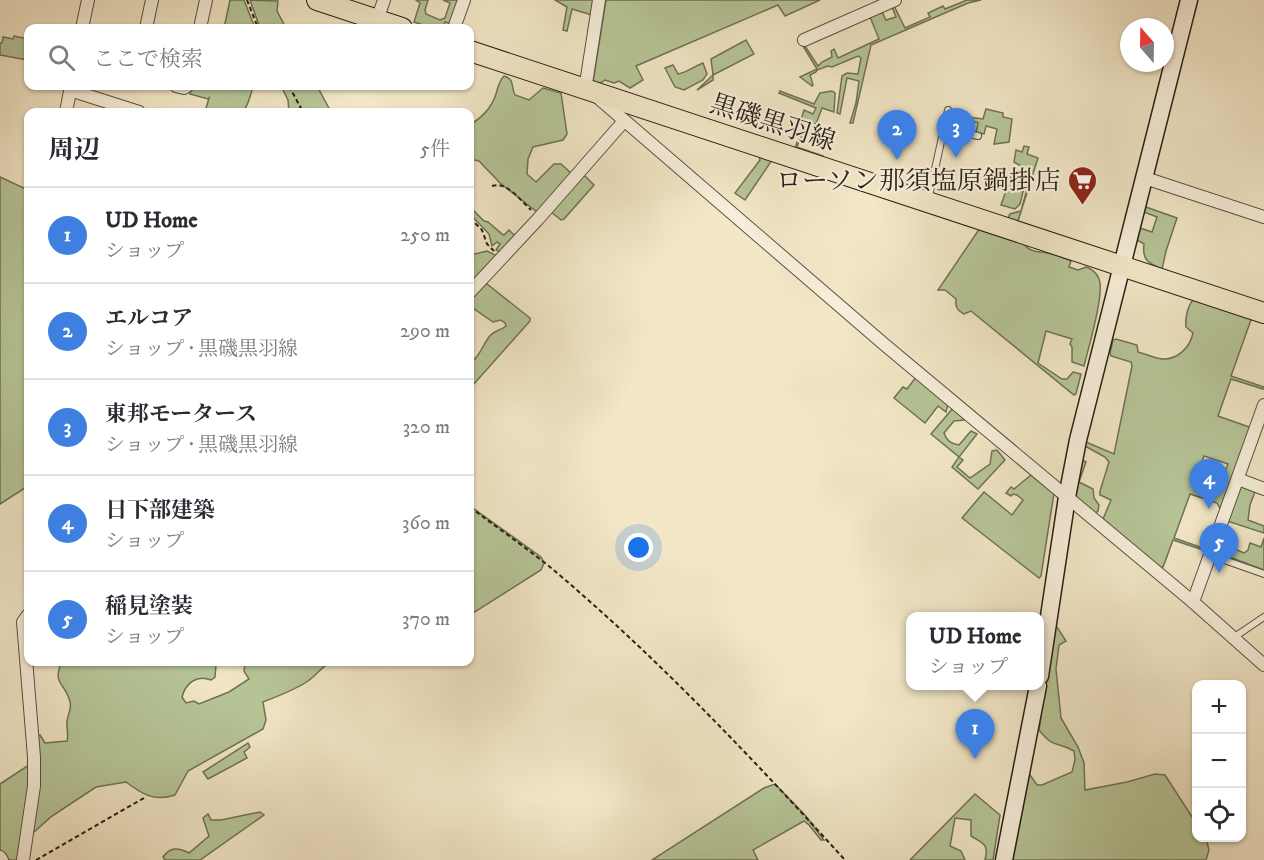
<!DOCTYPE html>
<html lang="ja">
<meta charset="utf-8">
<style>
:root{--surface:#fff;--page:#f2f2f3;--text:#2b2b33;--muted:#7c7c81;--line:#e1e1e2;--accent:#8f2418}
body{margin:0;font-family:"IM FELL DW Pica","Noto Serif JP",serif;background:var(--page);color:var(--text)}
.controls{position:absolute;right:18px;bottom:18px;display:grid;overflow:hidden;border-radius:12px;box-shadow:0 2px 4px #0004}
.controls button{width:54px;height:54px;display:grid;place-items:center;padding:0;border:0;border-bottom:2px solid var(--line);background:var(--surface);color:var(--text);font:30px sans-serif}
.compass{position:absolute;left:1120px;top:18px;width:54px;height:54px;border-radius:50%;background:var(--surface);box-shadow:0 2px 4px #0004;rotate:340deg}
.you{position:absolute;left:639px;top:548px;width:21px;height:21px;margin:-15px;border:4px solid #fff;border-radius:50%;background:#1a73e8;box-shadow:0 0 0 9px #1a73e833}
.badge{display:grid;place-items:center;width:39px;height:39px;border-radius:50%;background:var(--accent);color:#fff;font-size:20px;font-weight:700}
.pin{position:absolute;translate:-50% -50px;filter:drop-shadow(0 2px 3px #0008)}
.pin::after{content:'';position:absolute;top:32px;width:21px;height:18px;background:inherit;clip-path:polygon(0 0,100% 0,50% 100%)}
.popup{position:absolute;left:906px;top:612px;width:138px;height:78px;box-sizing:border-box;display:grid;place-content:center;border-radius:12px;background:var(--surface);filter:drop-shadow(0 2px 4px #0005);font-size:20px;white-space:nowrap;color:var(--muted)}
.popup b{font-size:22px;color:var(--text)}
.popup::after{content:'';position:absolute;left:50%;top:100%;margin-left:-12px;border:12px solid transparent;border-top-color:var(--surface)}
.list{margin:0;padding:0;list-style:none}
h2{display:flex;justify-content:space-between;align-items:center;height:78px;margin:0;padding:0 24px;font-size:26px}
h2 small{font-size:20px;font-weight:400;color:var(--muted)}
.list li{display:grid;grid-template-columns:39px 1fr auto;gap:18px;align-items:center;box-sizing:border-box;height:96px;padding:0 24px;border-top:2px solid var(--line)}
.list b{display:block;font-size:22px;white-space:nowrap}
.list p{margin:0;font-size:20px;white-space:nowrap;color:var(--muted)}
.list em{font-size:20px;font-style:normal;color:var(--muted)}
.icon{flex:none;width:33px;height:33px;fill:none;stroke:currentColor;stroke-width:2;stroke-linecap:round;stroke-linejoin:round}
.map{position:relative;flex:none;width:1264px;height:860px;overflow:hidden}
.search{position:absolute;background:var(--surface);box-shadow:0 2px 4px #0004;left:24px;top:24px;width:450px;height:66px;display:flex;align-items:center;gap:15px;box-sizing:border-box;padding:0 21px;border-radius:12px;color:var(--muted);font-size:22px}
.panel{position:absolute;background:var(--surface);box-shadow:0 2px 4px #0004;left:24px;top:108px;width:450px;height:558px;border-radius:12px}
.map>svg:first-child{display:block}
</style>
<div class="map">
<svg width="1264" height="860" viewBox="0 0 1264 860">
<rect width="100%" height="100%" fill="#f2e7c7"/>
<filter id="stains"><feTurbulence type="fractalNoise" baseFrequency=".00333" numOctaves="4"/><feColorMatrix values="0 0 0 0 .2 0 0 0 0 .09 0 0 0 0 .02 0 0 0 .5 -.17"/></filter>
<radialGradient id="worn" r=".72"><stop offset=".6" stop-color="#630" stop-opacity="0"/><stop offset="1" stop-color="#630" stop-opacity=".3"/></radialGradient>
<g fill="#b7c698" stroke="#6e7256" stroke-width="1.5" fill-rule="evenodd">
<polygon points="230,0 244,0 255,28 224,28"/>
<polygon points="250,0 278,1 277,11 286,28 260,28"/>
<polygon points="416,0 428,0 425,10 426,14 440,20 445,18 450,3 443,0 460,0 451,24 445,22 442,28 432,28 414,22 420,3"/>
<polygon points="555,0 594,0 592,15 572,9 567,31 563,30 567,7"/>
<polygon points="606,0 820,0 785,16 778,5 636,66 643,80 630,88 619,81 614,83 605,80 599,84 593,82"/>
<polygon points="967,0 981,0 968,3 871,45 853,123 850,123 856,103 859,81 847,78 840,114 837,113 842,76 847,73 858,74 861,58 858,56 832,67 828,66 817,70 816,72 810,75 813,85 812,86 800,77 817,69 803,46 805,46 818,66 822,62 832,57 831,51 834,49 838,58 879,39 870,17 882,12 886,20 896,17 892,7 894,6 905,28 930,17 928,13 943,6 945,9"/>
<polygon points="14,36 28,39 28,60 0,55 0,43 2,43 3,37 13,39"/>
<polygon points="746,40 754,54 713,75 713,80 697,90 713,75 711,59"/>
<path d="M 703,63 L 707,74 L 703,80 L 684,90 L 675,87 L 665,68 L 673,65 L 678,74 C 688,72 693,67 703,63 Z"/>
<path d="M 504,76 C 516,80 510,86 515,95 L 529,100 L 543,88 L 561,93 L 567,134 L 563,140 L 533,147 L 528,159 L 527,174 L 536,182 L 554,164 L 561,164 L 572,174 L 537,212 L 500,183 L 479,161 L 470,159 L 470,125 C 482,117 491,109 496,94 C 498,87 499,81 504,76 Z"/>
<path d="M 192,86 L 254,86 C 249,95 250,105 242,112 L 205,112 L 209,98 L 208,99 L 190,94 Z"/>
<polygon points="281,86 317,86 331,112 306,112 299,109 300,112 289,112 288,100"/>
<polygon points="780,91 814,104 820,93 832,91 835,93 834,112 822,108 816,124 811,123 806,139 801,137 797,147 823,156 823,158 795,148 804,121 801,120 804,110 813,114 816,108 779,93"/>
<polygon points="986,109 1003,113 1003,117 1012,119 1009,142 994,144 997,129 986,126 984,134 976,132 978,123 972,121 970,130 963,129 968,117 983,119"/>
<polygon points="1024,146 1029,147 1027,154 1038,158 1018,221 1008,218 1010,214 1021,211 1029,182 1026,174 1026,169 1014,162 1016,150 1022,152"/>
<polygon points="759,156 774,157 745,200 735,193 760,160"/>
<polygon points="585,176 594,185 564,219 561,220 551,212 580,177"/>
<polygon points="0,177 28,190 28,486 0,504"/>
<polygon points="1011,177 1023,181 1025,184 1020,204 1015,209 1001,205"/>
<polygon points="470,207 484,221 488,222 502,234 504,235 509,230 517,238 502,253 496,250 500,244 497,242 492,246 489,234 470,214"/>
<path d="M 1146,207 L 1177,218 L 1166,251 L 1162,269 C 1148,263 1142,260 1144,244 L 1137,240 L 1140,228 L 1152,232 L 1157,217 L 1144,212 Z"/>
<path d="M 980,228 L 1024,244 C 1030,253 1038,251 1047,253 C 1055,254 1063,258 1071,261 L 1069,267 L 1078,270 L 1086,267 C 1092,269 1097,273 1099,279 C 1105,293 1088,349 1084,366 L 1072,362 L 1072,347 L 1070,344 L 1072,339 L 1046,331 L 1038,363 L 1062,379 L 1067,379 L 1073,372 L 1081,374 L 1076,394 L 1074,395 L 971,311 L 964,314 C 957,310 955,307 956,299 L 945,290 L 938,290 Z"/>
<polygon points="470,248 470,252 475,254 487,251 499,257 470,288"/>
<path d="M 483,284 L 487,284 L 530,318 L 530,321 L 473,385 L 470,383 L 470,356 L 475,359 C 481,352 483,345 489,337 C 493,331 500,331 506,326 L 505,323 L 501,320 L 493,322 L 470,306 L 470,298 Z"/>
<path d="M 1196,297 L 1252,317 L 1231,376 L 1264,387 L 1263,389 L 1231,379 L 1218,416 L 1252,428 L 1240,487 L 1244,485 L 1256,489 L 1250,505 L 1248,520 L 1264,526 L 1264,533 L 1227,521 L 1217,503 L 1190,494 L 1174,538 L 1209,550 L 1209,552 L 1173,540 L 1163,567 L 1159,568 L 1104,523 L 1103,519 L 1111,500 L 1100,495 L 1100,491 L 1109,462 L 1105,457 L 1085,446 L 1086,442 L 1114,454 L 1132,366 L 1131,362 L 1111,356 L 1110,353 L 1113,340 L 1116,339 L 1137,345 L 1138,352 C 1146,354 1154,358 1162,359 C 1178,360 1190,347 1193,333 L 1186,327 C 1185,317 1188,303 1196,297 ZM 1204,456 L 1228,464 L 1225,471 L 1216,475 L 1214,479 L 1210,482 L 1196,477 Z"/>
<polygon points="916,377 948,404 946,412 938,406 925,423 894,398 903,387 907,389"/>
<path d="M 953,408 L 965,418 L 964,420 L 954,421 L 944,433 C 946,440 952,444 959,445 L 971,431 L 977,434 L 959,457 L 963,460 L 957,467 L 970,478 L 990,464 L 992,451 L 997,450 L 1005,460 L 978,489 L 952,467 L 959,457 L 931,434 Z"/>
<path d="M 1080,459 L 1086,462 L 1079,482 L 1093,489 L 1094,498 L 1099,505 L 1098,511 L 1094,514 C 1066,492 1074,492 1080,459 Z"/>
<polygon points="1031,475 1054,493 1041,576 1039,578 962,518 984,492 1012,515 1023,500 1017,495 1013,494 1011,496 1006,493 1011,487 1014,489"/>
<polygon points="470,506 541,557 544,563 541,570 470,615"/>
<polygon points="1264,538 1264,570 1219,553 1223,544 1244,553 1248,550 1250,543 1261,547"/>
<path d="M 1054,627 L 1057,627 L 1066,641 L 1059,645 L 1056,669 L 1061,718 L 1078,747 L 1084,763 L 1085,790 L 1127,782 L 1155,774 L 1165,775 L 1196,823 L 1196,838 L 1206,838 L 1209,850 L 1206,860 L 1010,860 L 1028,772 L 1037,785 L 1042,785 L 1072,772 L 1075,760 L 1074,751 C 1057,741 1054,749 1039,730 Z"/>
<path d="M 62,662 L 220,662 L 216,665 L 215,677 L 211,680 C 197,675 186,682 182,697 L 186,703 L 194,701 L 199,704 L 229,692 L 249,679 L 244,671 L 245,664 L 243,662 L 331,662 C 322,666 317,675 308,681 C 295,690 278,696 263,702 L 266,720 L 263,729 L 188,771 L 175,795 C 154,802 142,794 126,782 L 96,787 L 52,816 L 33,833 L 24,860 L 0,860 L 0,784 L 38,759 L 37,736 L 40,735 L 45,743 L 67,741 C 69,734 66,728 67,721 C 68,714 72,709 70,702 C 66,683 51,684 62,662 Z"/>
<polygon points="248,743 250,747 244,752 247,758 208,779 203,772"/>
<polygon points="775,784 805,815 824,840 821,840 809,825 804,821 753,850 758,860 652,860 764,788"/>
<path d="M 975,794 L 1000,815 L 993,860 L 985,860 C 989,844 984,844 971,836 L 971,820 L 955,818 L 950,846 L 961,851 L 965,860 L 910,860 Z"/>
<path d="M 260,812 L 264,815 L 200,860 L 165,860 L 163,857 C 170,847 178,847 189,853 L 209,836 L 203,818 L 208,814 L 211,820 L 221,820 Z"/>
</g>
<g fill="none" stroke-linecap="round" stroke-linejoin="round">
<defs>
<g id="lane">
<polyline points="944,128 978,136"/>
<polyline points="928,201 948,110"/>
<polyline points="1210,555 1264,574"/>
<polyline points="1233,638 1264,617"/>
</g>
<g id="street">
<polyline points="377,20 384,0"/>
<polyline points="82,28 88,0"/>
<polyline points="146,28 152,0"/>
<polyline points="200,28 206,0"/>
<polyline points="454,28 464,0"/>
<polyline points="804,40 895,0"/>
<polyline points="176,86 184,88 187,86"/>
<polyline points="70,90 139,112"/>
<polyline points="585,90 599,0"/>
<polyline points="596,96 885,345 1193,602 1264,665"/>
<polyline points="66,112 71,86"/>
<polyline points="1145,178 1264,217"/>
<polyline points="470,292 539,218 624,121"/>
<polyline points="1238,479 1264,489"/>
<polyline points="1193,602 1264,405"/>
<polyline points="0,857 2,860"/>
<polyline points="23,860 34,786 34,757 23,622 28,615"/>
</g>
<g id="secondary">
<polyline points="1040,676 1067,497 1078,440 1189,0"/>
<polyline points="1004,860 1038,686"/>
</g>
<g id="primary">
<polyline points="317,0 402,28"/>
<polyline points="470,51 1264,313"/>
</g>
</defs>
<use href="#lane" stroke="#595042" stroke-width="8"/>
<use href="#street" stroke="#595042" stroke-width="14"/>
<use href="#secondary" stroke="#261e15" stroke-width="19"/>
<use href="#primary" stroke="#261e15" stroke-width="22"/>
<g stroke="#261e15" stroke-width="2" stroke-dasharray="4.5 3" stroke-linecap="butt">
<polyline points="247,0 258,28"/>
<polyline points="289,86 303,112"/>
<path d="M 492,186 C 507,181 520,200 531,210"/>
<polyline points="470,218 482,230 487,244 494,251"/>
<path d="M 470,507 C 496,527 524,546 550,567 C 655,655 753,759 845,860"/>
<polyline points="36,860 144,798"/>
</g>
<use href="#lane" stroke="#f7efdb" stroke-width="6"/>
<use href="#street" stroke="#f7efdb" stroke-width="12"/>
<use href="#secondary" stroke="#f7efdb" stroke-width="16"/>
<use href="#primary" stroke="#f2e7c7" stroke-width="20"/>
</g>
<defs>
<symbol id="supermarket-pin" viewBox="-11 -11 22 30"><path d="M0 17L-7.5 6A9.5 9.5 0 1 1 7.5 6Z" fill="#8f2418" stroke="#f7efdb"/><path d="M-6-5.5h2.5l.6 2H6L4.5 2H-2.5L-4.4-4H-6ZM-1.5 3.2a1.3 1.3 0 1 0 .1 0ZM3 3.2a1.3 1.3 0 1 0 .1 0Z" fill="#fff"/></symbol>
</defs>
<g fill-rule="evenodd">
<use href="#supermarket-pin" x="1066" y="164" width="33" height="45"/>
</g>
<g text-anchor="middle" stroke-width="4.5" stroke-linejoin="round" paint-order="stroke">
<g font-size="26" fill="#261e15" stroke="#f7efdb">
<text transform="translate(773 122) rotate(18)" y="9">黒磯黒羽線</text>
</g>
<g font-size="26" fill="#261e15" stroke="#f7efdb" text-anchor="end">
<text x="1061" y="189">ローソン那須塩原鍋掛店</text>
</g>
</g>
<rect width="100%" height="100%" filter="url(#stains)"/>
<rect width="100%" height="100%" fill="url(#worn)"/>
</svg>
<div class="controls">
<button>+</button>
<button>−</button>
<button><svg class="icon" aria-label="locate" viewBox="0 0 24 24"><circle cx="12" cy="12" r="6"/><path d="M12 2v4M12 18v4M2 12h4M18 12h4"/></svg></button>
</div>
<svg class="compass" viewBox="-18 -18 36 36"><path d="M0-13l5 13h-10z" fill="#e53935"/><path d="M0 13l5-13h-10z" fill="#7c7c81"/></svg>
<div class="you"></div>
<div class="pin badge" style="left:975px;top:759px;background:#3f7fe0">1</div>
<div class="popup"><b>UD Home</b>ショップ</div>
<div class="pin badge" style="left:897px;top:160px;background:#3f7fe0">2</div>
<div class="pin badge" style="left:956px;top:158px;background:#3f7fe0">3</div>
<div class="pin badge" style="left:1209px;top:509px;background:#3f7fe0">4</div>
<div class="pin badge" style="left:1219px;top:573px;background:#3f7fe0">5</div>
<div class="search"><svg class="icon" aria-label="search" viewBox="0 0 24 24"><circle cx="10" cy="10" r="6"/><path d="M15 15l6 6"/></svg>ここで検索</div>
<section class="panel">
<h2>周辺<small>5件</small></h2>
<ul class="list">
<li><span class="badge" style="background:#3f7fe0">1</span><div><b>UD Home</b><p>ショップ</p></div><em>250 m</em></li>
<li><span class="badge" style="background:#3f7fe0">2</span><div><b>エルコア</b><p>ショップ · 黒磯黒羽線</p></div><em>290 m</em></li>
<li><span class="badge" style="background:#3f7fe0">3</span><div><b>東邦モータース</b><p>ショップ · 黒磯黒羽線</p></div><em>320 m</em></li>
<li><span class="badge" style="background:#3f7fe0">4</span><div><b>日下部建築</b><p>ショップ</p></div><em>360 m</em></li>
<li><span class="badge" style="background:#3f7fe0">5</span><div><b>稲見塗装</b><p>ショップ</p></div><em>370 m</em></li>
</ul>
</section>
</div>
